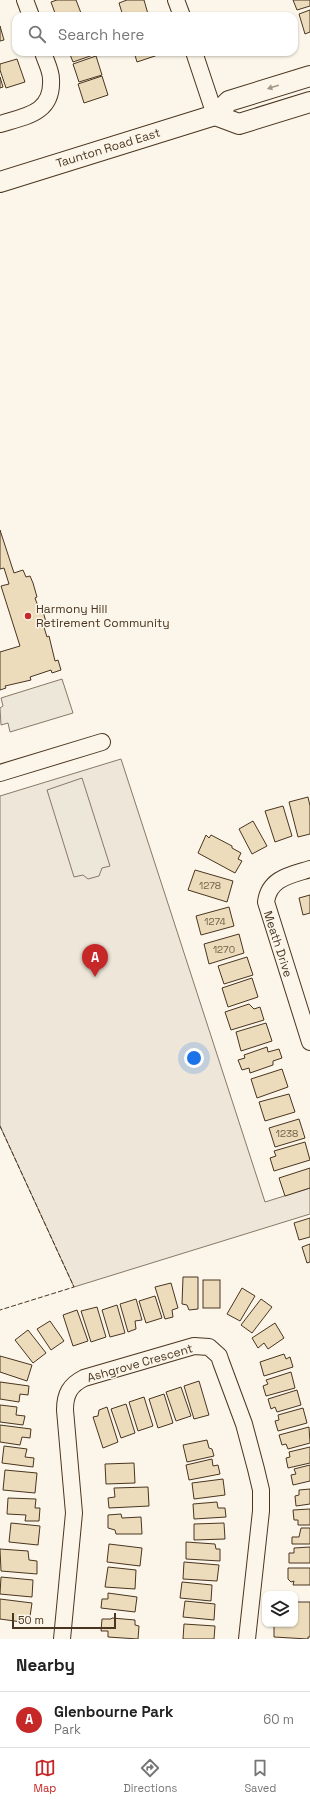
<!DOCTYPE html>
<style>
:root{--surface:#fff;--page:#f2f2f2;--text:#222;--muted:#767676;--line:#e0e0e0;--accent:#c62828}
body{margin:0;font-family:"Space Grotesk",sans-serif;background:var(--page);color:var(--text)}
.controls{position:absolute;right:12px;bottom:12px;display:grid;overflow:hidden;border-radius:8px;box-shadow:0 1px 3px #0004}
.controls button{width:36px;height:36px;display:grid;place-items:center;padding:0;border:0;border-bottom:1px solid var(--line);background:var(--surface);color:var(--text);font:20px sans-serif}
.scale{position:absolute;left:12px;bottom:10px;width:104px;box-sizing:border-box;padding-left:4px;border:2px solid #4a3520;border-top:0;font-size:11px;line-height:14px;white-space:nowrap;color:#4a3520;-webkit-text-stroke:3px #fbf6e9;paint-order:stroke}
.you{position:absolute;left:194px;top:1058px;width:14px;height:14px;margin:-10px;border:3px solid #fff;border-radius:50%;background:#1a73e8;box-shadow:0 0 0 6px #1a73e833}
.badge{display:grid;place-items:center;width:26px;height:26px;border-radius:50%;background:var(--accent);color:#fff;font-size:13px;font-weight:700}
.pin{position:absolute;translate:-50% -33px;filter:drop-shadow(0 1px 2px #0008)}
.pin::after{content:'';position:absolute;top:21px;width:14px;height:12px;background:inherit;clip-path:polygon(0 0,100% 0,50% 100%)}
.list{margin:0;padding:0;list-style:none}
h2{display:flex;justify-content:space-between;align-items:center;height:52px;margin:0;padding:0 16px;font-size:17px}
h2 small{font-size:13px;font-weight:400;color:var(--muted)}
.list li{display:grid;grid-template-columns:26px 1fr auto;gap:12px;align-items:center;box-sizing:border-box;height:56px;padding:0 16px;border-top:1px solid var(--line)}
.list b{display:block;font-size:15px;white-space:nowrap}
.list p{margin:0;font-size:13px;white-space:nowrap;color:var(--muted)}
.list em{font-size:13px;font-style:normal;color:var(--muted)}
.icon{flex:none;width:22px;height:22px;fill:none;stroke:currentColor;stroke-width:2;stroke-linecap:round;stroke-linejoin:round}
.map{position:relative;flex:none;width:310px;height:1639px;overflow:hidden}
.search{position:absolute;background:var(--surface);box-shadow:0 1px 3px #0004;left:12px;right:12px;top:12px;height:44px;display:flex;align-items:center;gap:10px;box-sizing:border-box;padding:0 14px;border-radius:12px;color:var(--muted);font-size:15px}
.sheet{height:108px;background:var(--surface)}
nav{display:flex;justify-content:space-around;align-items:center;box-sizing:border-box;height:56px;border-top:1px solid var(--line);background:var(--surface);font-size:11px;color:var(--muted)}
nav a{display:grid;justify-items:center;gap:2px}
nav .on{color:var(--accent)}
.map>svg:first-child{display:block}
</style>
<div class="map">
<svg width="310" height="1639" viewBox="0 0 310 1639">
<rect width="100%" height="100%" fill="#fbf6e9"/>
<polygon fill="#ede6d9" stroke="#887966" points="121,759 265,1202 310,1188 310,1214 74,1287 0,1126 0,796"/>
<g fill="#ede7d9" stroke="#887966">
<polygon points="62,679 73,713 10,732 8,723 1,725 0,708 3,706 1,698"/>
<polygon points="82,778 110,866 102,868 99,876 88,879 83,875 74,877 47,790"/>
</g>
<g fill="#ecdcbc" stroke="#4a3520">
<polygon points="57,0 76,0 81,13 71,16 56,16 51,2"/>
<polygon points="127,0 144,0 148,14 141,16 123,16 119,3"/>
<polygon points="293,0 310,0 310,6 297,10"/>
<polygon points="310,10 310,32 305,34 299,14"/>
<polygon points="0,26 4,40 0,41"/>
<polygon points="69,52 95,52 96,54 73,62"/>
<polygon points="134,52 160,52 161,54 137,62"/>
<polygon points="96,56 102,75 79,82 73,64"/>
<polygon points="17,59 25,82 6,88 0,70 0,64"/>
<polygon points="102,76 108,95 84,103 78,84"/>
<polygon points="0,77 3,87 0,88"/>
<polygon points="0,530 14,573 23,570 26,577 30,576 33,583 37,597 35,598 39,609 42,608 46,622 43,624 47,637 49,636 55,661 58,660 61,670 52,673 51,670 30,677 31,680 5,686 6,688 0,690 0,652 20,646 1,586 9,584 4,568 0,569"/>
<polygon points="308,797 310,806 310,834 298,837 289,802"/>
<polygon points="283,806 292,836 275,842 265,811"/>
<polygon points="253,821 267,846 252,854 239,829"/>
<polygon points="206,835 209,838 211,835 232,846 232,848 241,853 238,859 242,861 235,873 198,853"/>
<polygon points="195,870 233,881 227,902 188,890"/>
<polygon points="310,895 310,913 303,915 299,898"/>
<polygon points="229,907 234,926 201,935 196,916"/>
<polygon points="239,934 244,953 209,964 204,944"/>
<polygon points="247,957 253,975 224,984 218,966"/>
<polygon points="252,978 258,997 228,1007 222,988"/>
<polygon points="249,1004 254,1009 260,1007 264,1020 231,1030 225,1012"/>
<polygon points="266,1023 272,1041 241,1051 236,1032"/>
<polygon points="267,1047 268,1052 279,1049 282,1058 273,1061 273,1065 250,1073 249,1068 242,1070 238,1060 245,1058 244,1055"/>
<polygon points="282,1069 288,1087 257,1098 251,1079"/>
<polygon points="289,1094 295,1112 265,1121 259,1102"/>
<polygon points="299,1119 305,1138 275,1147 269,1128"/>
<polygon points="305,1142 310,1160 274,1171 270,1158 276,1156 274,1151"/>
<polygon points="310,1168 310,1188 285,1196 279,1178"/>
<polygon points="310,1218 310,1237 299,1240 294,1223"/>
<polygon points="310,1244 310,1262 307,1263 302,1247"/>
<polygon points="183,1277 198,1277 198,1309 189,1310 187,1305 182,1304"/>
<rect x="203" y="1280" width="17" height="28"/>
<polygon points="171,1283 178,1308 172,1310 173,1317 165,1319 155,1287"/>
<polygon points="242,1288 255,1296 240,1321 227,1314"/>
<polygon points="155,1296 162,1318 146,1323 139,1301"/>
<polygon points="136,1299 142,1320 135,1321 136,1329 128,1332 120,1304"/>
<polygon points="261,1299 272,1307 252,1333 241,1325"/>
<polygon points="117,1305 125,1333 110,1337 102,1310"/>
<polygon points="97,1307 106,1337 91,1342 81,1311"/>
<polygon points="77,1310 88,1341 73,1346 63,1315"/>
<polygon points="50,1321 64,1341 51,1350 37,1329"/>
<polygon points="275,1323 284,1338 268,1349 264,1343 258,1348 252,1338"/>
<polygon points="28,1330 46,1353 33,1363 15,1340"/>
<polygon points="284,1354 286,1359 290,1357 293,1367 264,1376 260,1362"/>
<polygon points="0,1356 32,1365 27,1381 0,1372"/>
<polygon points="291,1372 295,1388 266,1396 263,1386 268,1384 266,1380"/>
<polygon points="199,1381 209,1415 194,1419 184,1386"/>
<polygon points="0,1382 29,1386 28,1395 20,1394 19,1402 0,1399"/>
<polygon points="181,1387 191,1416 176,1421 166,1392"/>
<polygon points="297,1390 301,1405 277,1412 275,1407 271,1409 268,1399"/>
<polygon points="164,1394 173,1423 158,1428 149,1399"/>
<polygon points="144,1397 153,1426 138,1431 129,1402"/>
<polygon points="126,1404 135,1433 121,1438 111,1409"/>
<polygon points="0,1405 17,1407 16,1415 25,1416 23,1425 0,1422"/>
<polygon points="107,1407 118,1442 103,1448 93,1417 98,1416 99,1410"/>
<polygon points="303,1408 307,1423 278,1431 275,1421 279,1420 278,1415"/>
<polygon points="0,1425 31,1429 30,1438 22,1437 20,1445 0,1442"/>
<polygon points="309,1427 310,1443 288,1449 286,1444 282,1445 279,1435"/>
<polygon points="207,1440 209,1448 212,1449 214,1456 187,1462 183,1445"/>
<polygon points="4,1446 27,1449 25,1457 34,1458 33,1467 2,1463"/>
<polygon points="310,1447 310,1463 288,1468 286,1458 290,1457 289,1452"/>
<polygon points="212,1459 213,1466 218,1465 220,1474 189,1480 186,1465"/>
<polygon points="134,1463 135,1483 106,1484 105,1464"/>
<polygon points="310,1465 310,1481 293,1485 291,1475 296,1474 294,1469"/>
<polygon points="5,1470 37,1473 35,1493 3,1490"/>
<polygon points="223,1479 225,1495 194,1499 192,1483"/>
<polygon points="148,1487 149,1506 109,1508 108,1498 115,1497 114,1488"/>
<polygon points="310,1489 310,1504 296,1506 295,1496 299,1495 299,1490"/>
<polygon points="8,1498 36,1499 35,1508 40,1508 39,1521 25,1521 26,1515 7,1514"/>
<polygon points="217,1502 218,1508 225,1508 226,1517 194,1519 193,1504"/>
<polygon points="310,1509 310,1525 298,1525 298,1520 294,1520 293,1510"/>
<polygon points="121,1514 122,1518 141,1517 142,1534 116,1534 115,1530 108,1528 108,1515"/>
<polygon points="11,1523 40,1526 38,1545 9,1542"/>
<polygon points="224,1523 225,1539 194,1540 194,1524"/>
<polygon points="301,1528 310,1528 310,1544 292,1544 292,1537 299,1537"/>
<polygon points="186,1542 215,1544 216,1549 220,1549 220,1561 186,1559"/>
<polygon points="109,1544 142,1548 140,1566 107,1562"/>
<polygon points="310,1547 310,1563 289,1563 289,1553 294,1553 294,1548"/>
<polygon points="0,1549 28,1551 29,1560 37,1561 37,1574 1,1571"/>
<polygon points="184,1562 219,1565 217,1581 183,1579"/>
<polygon points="108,1567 136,1570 135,1589 105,1587"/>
<polygon points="288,1568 310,1568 310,1585 293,1585 294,1581 291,1582 288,1579"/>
<polygon points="1,1577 33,1580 32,1597 0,1594"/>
<polygon points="182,1582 212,1585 211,1601 180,1598"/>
<polygon points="108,1593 137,1597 135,1612 101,1608 102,1599 108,1599"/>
<polygon points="0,1599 32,1603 29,1623 0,1619"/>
<polygon points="185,1601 215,1604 214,1620 183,1617"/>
<polygon points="295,1602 310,1602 310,1637 308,1637 308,1639 274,1637 274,1624 295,1624"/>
<polygon points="112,1618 135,1620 135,1625 139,1626 138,1639 108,1637 108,1631 101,1631 102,1619 111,1619"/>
<polygon points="184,1624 215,1626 214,1639 183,1639"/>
</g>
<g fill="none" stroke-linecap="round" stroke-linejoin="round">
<defs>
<g id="minor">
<polyline points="25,0 31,16"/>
<polyline points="176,0 182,16"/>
<polyline points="194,52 215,115"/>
<path d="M 0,124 C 27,116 53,113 51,79 C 51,70 45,60 43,52"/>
<polyline points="0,773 102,742"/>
<path d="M 310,869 C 291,875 269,878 266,902 L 310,1042"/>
<path d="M 62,1639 L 74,1513 L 65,1410 C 65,1394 70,1385 84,1378 L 194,1346 L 209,1347 L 219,1356 L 221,1362 L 244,1424 L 256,1469 L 261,1490 L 261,1511 L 247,1639"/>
</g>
<g id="major">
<polyline points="215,115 239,124 310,102"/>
<polyline points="0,182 215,115 229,101 310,76"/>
</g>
</defs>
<use href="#minor" stroke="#4a3520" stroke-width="18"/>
<use href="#major" stroke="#4a3520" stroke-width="22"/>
<use href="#minor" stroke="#fbf6e9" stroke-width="16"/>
<use href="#major" stroke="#fbf6e9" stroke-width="20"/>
<polyline stroke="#4a3520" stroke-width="1" stroke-dasharray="5 2" stroke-linecap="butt" points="0,1126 74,1287 0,1310"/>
</g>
<defs><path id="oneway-solid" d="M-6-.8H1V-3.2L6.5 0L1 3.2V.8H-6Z"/></defs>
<use fill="#a29684" href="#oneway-solid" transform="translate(273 87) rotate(163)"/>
<circle fill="#c62828" stroke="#fbf6e9" stroke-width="1.5" cx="28" cy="616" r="4"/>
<g text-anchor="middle" stroke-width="3" stroke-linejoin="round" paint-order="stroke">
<g font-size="10" fill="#725f47">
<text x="210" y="889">1278</text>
<text x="215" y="925">1274</text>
<text x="224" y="953">1270</text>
<text x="287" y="1137">1238</text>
</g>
<g font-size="12" fill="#4a3520" stroke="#fbf6e9">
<text transform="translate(108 148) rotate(-17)" y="4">Taunton Road East</text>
<text transform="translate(278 944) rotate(72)" y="4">Meath Drive</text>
<text transform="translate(140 1363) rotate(-16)" y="4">Ashgrove Crescent</text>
</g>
<g font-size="12" fill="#4a3520" stroke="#fbf6e9" text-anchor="start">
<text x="36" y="613">Harmony Hill<tspan x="36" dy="14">Retirement Community</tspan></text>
</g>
</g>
</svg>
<div class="controls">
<button><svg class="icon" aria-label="layers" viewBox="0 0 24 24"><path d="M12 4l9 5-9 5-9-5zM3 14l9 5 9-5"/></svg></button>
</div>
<div class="scale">50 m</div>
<div class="you"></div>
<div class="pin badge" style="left:95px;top:977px">A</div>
<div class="search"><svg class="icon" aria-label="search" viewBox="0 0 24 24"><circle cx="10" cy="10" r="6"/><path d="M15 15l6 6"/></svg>Search here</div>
</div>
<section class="sheet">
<h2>Nearby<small></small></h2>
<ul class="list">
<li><span class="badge">A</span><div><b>Glenbourne Park</b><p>Park</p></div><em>60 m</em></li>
</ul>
</section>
<nav>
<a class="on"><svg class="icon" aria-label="map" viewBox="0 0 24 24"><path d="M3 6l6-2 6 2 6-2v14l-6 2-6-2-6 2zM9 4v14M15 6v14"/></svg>Map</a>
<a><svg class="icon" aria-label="directions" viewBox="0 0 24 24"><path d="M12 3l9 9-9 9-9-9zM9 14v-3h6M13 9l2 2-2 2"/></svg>Directions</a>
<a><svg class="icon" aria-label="saved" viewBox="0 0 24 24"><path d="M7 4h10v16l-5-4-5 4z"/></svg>Saved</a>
</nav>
